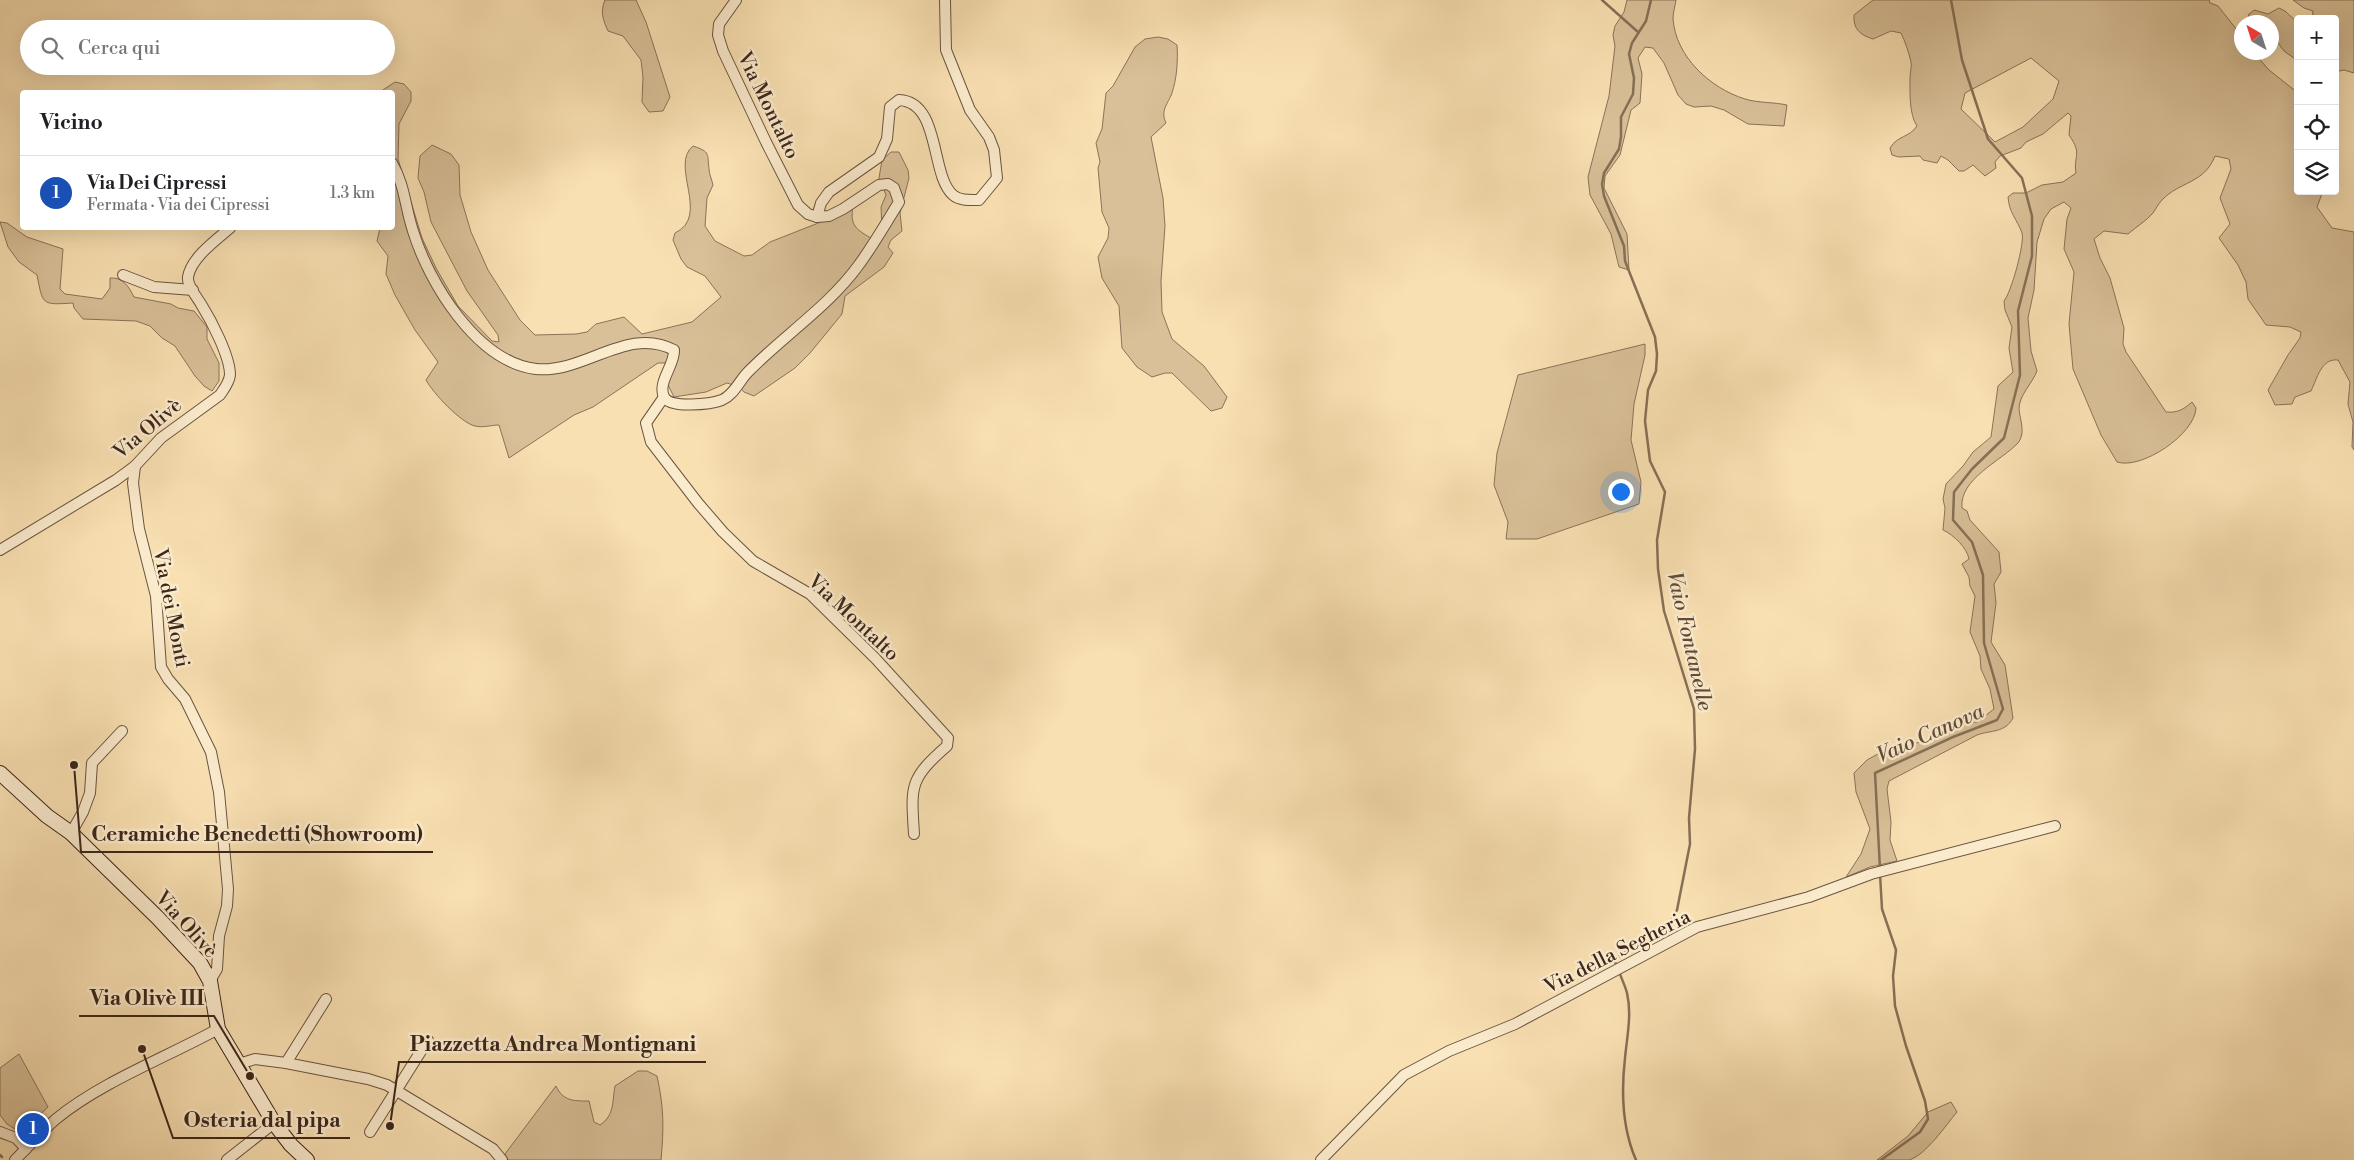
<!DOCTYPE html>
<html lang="it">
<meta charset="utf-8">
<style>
:root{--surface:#fff;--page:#f6f6f6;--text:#202124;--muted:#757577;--line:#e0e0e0;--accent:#ea580c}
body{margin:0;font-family:"Libre Bodoni",serif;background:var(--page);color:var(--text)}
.controls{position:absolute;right:15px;top:15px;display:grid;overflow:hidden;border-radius:5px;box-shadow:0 5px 20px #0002}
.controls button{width:45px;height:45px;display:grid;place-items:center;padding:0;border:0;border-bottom:1px solid var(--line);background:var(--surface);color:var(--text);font:25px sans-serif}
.compass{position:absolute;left:2234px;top:15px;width:45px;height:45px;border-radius:50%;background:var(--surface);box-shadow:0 5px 20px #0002;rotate:321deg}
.you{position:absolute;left:1620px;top:491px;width:18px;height:18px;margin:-12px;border:4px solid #fff;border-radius:50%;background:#1a73e8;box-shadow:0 0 0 8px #1a73e833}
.badge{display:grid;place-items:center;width:32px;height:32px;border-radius:50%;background:var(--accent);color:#fff;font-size:16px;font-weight:700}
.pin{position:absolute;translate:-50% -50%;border:2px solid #fff;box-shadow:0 1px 5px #0006}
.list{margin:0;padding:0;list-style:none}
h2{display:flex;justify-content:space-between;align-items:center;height:65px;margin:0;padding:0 20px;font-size:21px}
h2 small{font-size:16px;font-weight:400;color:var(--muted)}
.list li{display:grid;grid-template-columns:32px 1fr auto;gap:15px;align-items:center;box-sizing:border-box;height:75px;padding:0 20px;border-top:1px solid var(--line)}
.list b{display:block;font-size:19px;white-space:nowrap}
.list p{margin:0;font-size:16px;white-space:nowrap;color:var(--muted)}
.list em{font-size:16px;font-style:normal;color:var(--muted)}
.icon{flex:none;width:28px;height:28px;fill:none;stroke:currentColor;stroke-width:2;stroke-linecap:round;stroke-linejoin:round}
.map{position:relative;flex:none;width:2354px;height:1160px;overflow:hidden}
.search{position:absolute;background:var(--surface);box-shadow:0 5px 20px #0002;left:20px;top:20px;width:375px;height:55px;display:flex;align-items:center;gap:12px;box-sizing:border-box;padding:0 18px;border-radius:28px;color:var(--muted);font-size:19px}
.panel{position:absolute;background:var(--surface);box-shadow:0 5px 20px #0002;left:20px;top:90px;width:375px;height:140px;border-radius:5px}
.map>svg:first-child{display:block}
</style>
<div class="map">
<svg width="2354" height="1160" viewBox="0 0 2354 1160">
<rect width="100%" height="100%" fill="#f9e0b2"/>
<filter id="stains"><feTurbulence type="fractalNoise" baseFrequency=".004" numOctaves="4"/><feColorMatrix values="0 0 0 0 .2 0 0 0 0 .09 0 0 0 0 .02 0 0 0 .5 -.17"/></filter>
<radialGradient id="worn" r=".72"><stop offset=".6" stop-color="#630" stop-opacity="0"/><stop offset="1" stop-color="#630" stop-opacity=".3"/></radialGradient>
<g fill="#d9c098" stroke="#8a7359" fill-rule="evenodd">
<path d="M 605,0 L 636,0 L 646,22 L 670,97 L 663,111 L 649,112 L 642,102 L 643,77 L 641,60 L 623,36 L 608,31 C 603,20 600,12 605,0 Z"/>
<path d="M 1627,0 L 1676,0 C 1675,6 1673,13 1673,19 C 1676,57 1710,88 1745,99 C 1758,103 1773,102 1787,105 L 1784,126 L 1748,124 L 1724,110 L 1711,106 L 1694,107 L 1686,104 L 1678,95 L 1664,63 L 1653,48 L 1645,47 L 1638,58 L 1642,74 L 1640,103 L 1631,110 L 1620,155 L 1605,176 L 1604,188 L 1627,234 L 1629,270 L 1619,267 L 1611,234 L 1590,195 L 1588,177 L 1609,96 L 1615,46 L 1613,35 L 1615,26 L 1624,12 Z"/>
<path d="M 1873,0 L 2209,0 L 2210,3 L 2218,6 L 2241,35 L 2242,52 L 2254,53 L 2269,70 L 2298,93 L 2298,191 L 2323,191 L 2317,207 L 2332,228 L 2354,232 L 2354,450 L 2352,447 L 2353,422 L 2348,404 L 2350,382 L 2338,360 C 2321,358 2317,379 2311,391 L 2295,397 L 2292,404 L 2275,405 L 2268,390 L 2288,355 L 2300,338 L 2301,332 L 2290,327 L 2266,325 L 2248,299 L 2246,282 L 2238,265 L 2219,238 L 2230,224 L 2220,198 L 2231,169 L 2229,159 L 2215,156 C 2204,184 2180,181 2162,200 C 2158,204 2156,209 2153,213 C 2146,221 2136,227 2128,234 L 2104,231 L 2094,239 L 2100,258 L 2110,278 L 2124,328 L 2123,344 L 2126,352 L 2166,412 C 2177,413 2183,410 2192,402 L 2196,408 C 2195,434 2142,470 2117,462 L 2101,435 L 2073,369 L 2069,324 L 2074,272 L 2064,249 L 2067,219 L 2071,208 L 2064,202 L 2051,209 L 2044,219 L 2037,242 L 2034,290 L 2028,318 L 2031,351 L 2037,371 C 2032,384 2019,395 2019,409 C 2020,420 2026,433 2018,443 C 2001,461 1959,479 1962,508 L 1967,511 L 1970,520 L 1999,552 L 2001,572 L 1994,584 L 1996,603 L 1991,642 L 2005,665 L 2013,718 C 2005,733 1991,730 1977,735 L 1889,781 L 1887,789 L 1891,822 L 1890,840 L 1897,861 L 1870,867 L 1846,877 L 1861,854 L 1870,829 L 1856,792 L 1854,773 L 1867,760 L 1885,750 L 1925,741 L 1950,723 L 1977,722 L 1994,709 L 1990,689 L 1981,669 L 1980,656 L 1970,632 L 1975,596 L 1970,586 L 1969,577 L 1962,564 L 1969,559 C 1967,548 1954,535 1943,530 L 1945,508 L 1943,499 L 1946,484 L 1963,466 L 1973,452 L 1991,437 L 1998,386 L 2013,372 L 2009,348 L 2012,327 L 2005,310 L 2004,301 C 2011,293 2025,243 2022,233 C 2017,219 2009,213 2008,197 L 2013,193 L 2026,193 L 2042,185 L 2063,182 L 2076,173 C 2073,155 2083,155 2069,135 L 2071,116 L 2068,113 L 2043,134 L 2026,142 L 2021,148 L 2000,156 L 1995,162 L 1996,168 L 1985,176 L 1973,165 L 1964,171 L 1959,171 L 1948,160 L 1941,156 L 1937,163 L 1923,160 L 1920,156 L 1899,157 L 1892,155 L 1890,148 C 1898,135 1909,138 1917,126 C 1909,115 1910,91 1910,78 C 1910,72 1912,67 1911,62 C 1909,53 1905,41 1901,33 L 1891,31 L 1873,39 C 1860,35 1853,29 1854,15 ZM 2031,58 L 2059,81 L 2053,99 L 2023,127 L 1995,142 L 1961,109 L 1965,93 Z"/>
<polygon points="2293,0 2354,0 2354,73 2344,70 2335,72 2335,19 2312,19 2313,11 2304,8"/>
<polygon points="2279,8 2285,11 2298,23 2298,61 2284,51 2272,35 2272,22 2253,22 2248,15 2254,10 2268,14"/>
<path d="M 1158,37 L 1168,39 L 1177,45 C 1178,60 1177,78 1172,93 C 1168,104 1160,110 1166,123 L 1151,137 L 1163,198 L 1165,226 L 1161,281 L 1162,312 L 1172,339 L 1204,366 L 1227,397 L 1222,408 L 1211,411 L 1172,373 L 1165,373 L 1152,377 L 1137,367 L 1122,348 L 1119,306 L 1102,278 L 1098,257 L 1108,238 L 1109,228 L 1102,212 L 1098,168 L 1100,162 L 1096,143 L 1102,129 L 1106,93 L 1113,86 L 1135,47 L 1145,39 Z"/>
<path d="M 395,82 L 404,84 L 411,92 L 411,101 L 399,124 L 398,159 L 422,238 L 436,268 L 458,306 L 492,341 L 499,342 L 498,335 L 467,291 L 431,222 L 424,192 L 418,178 L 420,156 L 432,145 L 451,154 L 459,165 L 460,195 L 471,232 L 488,270 L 520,320 L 535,335 L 576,334 L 587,332 L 596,324 L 624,317 L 642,334 L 692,322 L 721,297 L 705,276 L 687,267 L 681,259 L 673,240 L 675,233 C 711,216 669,165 693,146 C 711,152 707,154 709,169 C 709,174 712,180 713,185 L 707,198 L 705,226 L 715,241 L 744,256 L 752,255 L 770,242 L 826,220 L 854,200 C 850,222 851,227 871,238 L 882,228 L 881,207 L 886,195 L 879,178 L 882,160 L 891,152 L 899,152 L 908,170 L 909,178 L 900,213 L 902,231 L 891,240 L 888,247 L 893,253 L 884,267 L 845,296 L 842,314 L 810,353 L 795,368 L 754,396 L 744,392 L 739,387 L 727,383 L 706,392 L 674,397 L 666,381 L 675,363 L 658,363 L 593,407 L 574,415 L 509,458 L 499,425 C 492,425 482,428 475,426 C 461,423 433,393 426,380 L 438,362 L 415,330 L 395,295 L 386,274 L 388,256 L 377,241 L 380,228 L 392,228 L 392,92 L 380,92 Z"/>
<path d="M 0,222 L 7,223 L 27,237 L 63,249 L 60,289 L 65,294 L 102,299 L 110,288 L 110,278 C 123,277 129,287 134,297 L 171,304 L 178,308 L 194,311 L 207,327 L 207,339 L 219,363 L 219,381 L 212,391 L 204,386 L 195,376 L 175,346 L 162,338 L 150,326 L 136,321 L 83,319 L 74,308 L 73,303 C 41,305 43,305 37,275 L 19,262 L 8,247 Z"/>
<polygon points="1645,344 1645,355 1634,404 1631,440 1641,482 1639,504 1537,539 1506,539 1508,522 1494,485 1497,453 1518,375"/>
<polygon points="19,1054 48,1107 21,1133 7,1124 0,1115 0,1068"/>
<path d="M 638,1071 L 647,1071 L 657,1076 C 664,1108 664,1127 661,1160 L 508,1160 L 505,1154 L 556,1086 C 563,1101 573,1101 589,1101 L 594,1122 L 600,1125 C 615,1115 612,1101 615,1086 Z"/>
<path d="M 1951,1102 L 1957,1112 C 1946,1125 1926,1155 1909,1160 C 1901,1160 1886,1160 1877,1160 L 1908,1136 L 1928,1112 Z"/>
</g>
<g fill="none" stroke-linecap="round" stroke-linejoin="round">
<g stroke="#867056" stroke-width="2.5">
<polyline points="1602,0 1638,32"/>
<polyline points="1880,869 1875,773 1953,737 1997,720 2003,709 1984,643 1983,575 1972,542 1953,520 1954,492 1972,469 2004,438 2020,375 2018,311 2032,256 2032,216 2022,178 1988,139 1962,60 1951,0"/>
<polyline points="1880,874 1882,909 1896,950 1893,976 1895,1006 1906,1046 1925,1101 1928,1119 1920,1132 1881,1160"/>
<polyline points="1617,966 1614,960 1672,919 1677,910 1690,844 1689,818 1695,749 1694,709 1664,611 1658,569 1657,540 1665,492 1650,461 1645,421 1648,390 1656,371 1657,354 1655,337 1625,261 1624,246 1604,196 1602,184 1604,173 1619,149 1621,137 1621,117 1633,94 1634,78 1629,54 1632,43 1646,21 1651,0"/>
<path d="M 1619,971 C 1621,978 1625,985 1627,993 C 1632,1014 1627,1037 1625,1058 C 1621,1093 1622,1128 1636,1160"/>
<polyline points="0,1155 2,1157"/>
</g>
<defs>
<g id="street">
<path d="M 392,163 C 405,185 405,207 413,231 C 429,283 477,362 536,369 C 584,374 628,325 674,350 C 675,365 657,382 664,397 C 670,409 711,404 722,400 C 734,395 739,381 748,372 C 783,336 828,307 858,266 C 873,246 886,223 899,202 L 894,188 L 888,184 L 879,185 L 843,209 L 829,216 L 817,217 L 808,214 L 798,205 L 766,142 L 723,51 L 718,35 L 719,24 L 736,0"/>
<path d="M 817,217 L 821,203 L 829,192 L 879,157 L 887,139 L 890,107 L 899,100 C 941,102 930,175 953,195 C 960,201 970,200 979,200 L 997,178 L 994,150 L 989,137 L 970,110 L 946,50 L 945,0"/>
<polyline points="123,275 154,287 193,290"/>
<path d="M 664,397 L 646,423 L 651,442 L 698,503 L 723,532 L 753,561 L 810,594 L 875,658 L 948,738 L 947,746 C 909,779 911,786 914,834"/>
<polyline points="135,466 133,483 139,529 156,596 161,667 168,679 185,699 211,752 219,792 228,889 227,906 219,936 217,969 210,981"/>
<path d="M 0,550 L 116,480 L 135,466 L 161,438 L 220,395 C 224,389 229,383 230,375 C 230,356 211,320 201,304 C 197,297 187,286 188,277 C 191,258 216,240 230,228"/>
<polyline points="71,833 83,812 90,793 92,763 122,731"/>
<polyline points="286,1063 326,999"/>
<polyline points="239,1064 255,1059 286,1063 368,1079 387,1085 493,1149 502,1160"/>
<polyline points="0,1132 16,1138 26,1149"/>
<polyline points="370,1132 428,1040"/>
<path d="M 15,1160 C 29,1146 42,1131 56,1119 C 101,1082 167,1057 218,1029"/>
<polyline points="227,1160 274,1123"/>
<polyline points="1321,1160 1404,1075 1449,1051 1515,1024 1697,927 1809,897 1871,874 2055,826"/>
</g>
<polyline id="secondary" points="0,773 47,816 71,833 158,918 200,963 210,981 218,1029 274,1123 291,1145 307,1160"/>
</defs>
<use href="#street" stroke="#6a5440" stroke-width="12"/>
<use href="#secondary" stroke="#3b261a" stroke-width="16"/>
<use href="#street" stroke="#fbebcd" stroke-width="10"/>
<use href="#secondary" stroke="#fbebcd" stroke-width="14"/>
</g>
<g text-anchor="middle" stroke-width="5" stroke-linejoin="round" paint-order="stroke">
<g font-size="20" fill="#3b261a" stroke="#fbebcd">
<text transform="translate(769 105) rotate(64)" y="7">Via Montalto</text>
<text transform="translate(147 428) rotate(-40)" y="7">Via Olivè</text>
<text transform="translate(172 608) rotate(79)" y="7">Via dei Monti</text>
<text transform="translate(854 617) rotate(43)" y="7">Via Montalto</text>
<text transform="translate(187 924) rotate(48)" y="7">Via Olivè</text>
<text transform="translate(1617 951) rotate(-27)" y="7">Via della Segheria</text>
</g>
<g font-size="21" font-style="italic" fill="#604b38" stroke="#fbebcd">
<text transform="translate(1690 641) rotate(77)" y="7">Vaio Fontanelle</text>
<text transform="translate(1930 733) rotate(-24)" y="7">Vaio Canova</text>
</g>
</g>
<path fill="none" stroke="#3b261a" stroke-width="2" d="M74 765L81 852H433M250 1076L214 1016H79M390 1126L399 1062H706M142 1049L173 1138H350"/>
<g fill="#3b261a" stroke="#fbebcd" stroke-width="2">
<circle cx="74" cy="765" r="5"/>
<circle cx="250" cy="1076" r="5"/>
<circle cx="390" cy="1126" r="5"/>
<circle cx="142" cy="1049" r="5"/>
</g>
<g font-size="21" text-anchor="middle" font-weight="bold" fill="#3b261a" stroke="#fbebcd" stroke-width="5" stroke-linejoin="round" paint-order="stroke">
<text x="257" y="841">Ceramiche Benedetti (Showroom)</text>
<text x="147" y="1005">Via Olivè III</text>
<text x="553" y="1051">Piazzetta Andrea Montignani</text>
<text x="262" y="1127">Osteria dal pipa</text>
</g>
<rect width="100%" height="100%" filter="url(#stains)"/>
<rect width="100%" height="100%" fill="url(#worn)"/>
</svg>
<div class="controls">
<button>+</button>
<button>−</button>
<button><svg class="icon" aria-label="locate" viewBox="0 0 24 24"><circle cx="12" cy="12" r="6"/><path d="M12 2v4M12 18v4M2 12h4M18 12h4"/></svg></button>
<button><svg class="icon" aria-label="layers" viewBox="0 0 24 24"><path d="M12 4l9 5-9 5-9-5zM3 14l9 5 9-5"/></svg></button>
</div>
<svg class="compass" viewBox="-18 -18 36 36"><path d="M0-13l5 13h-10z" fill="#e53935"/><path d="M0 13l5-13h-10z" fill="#757577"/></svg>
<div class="you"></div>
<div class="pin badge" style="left:33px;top:1129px;background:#1a4fb4">1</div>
<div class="search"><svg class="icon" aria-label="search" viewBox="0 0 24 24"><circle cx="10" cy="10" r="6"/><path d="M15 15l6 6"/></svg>Cerca qui</div>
<section class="panel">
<h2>Vicino<small></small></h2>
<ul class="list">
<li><span class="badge" style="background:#1a4fb4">1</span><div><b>Via Dei Cipressi</b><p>Fermata · Via dei Cipressi</p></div><em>1.3 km</em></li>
</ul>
</section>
</div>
